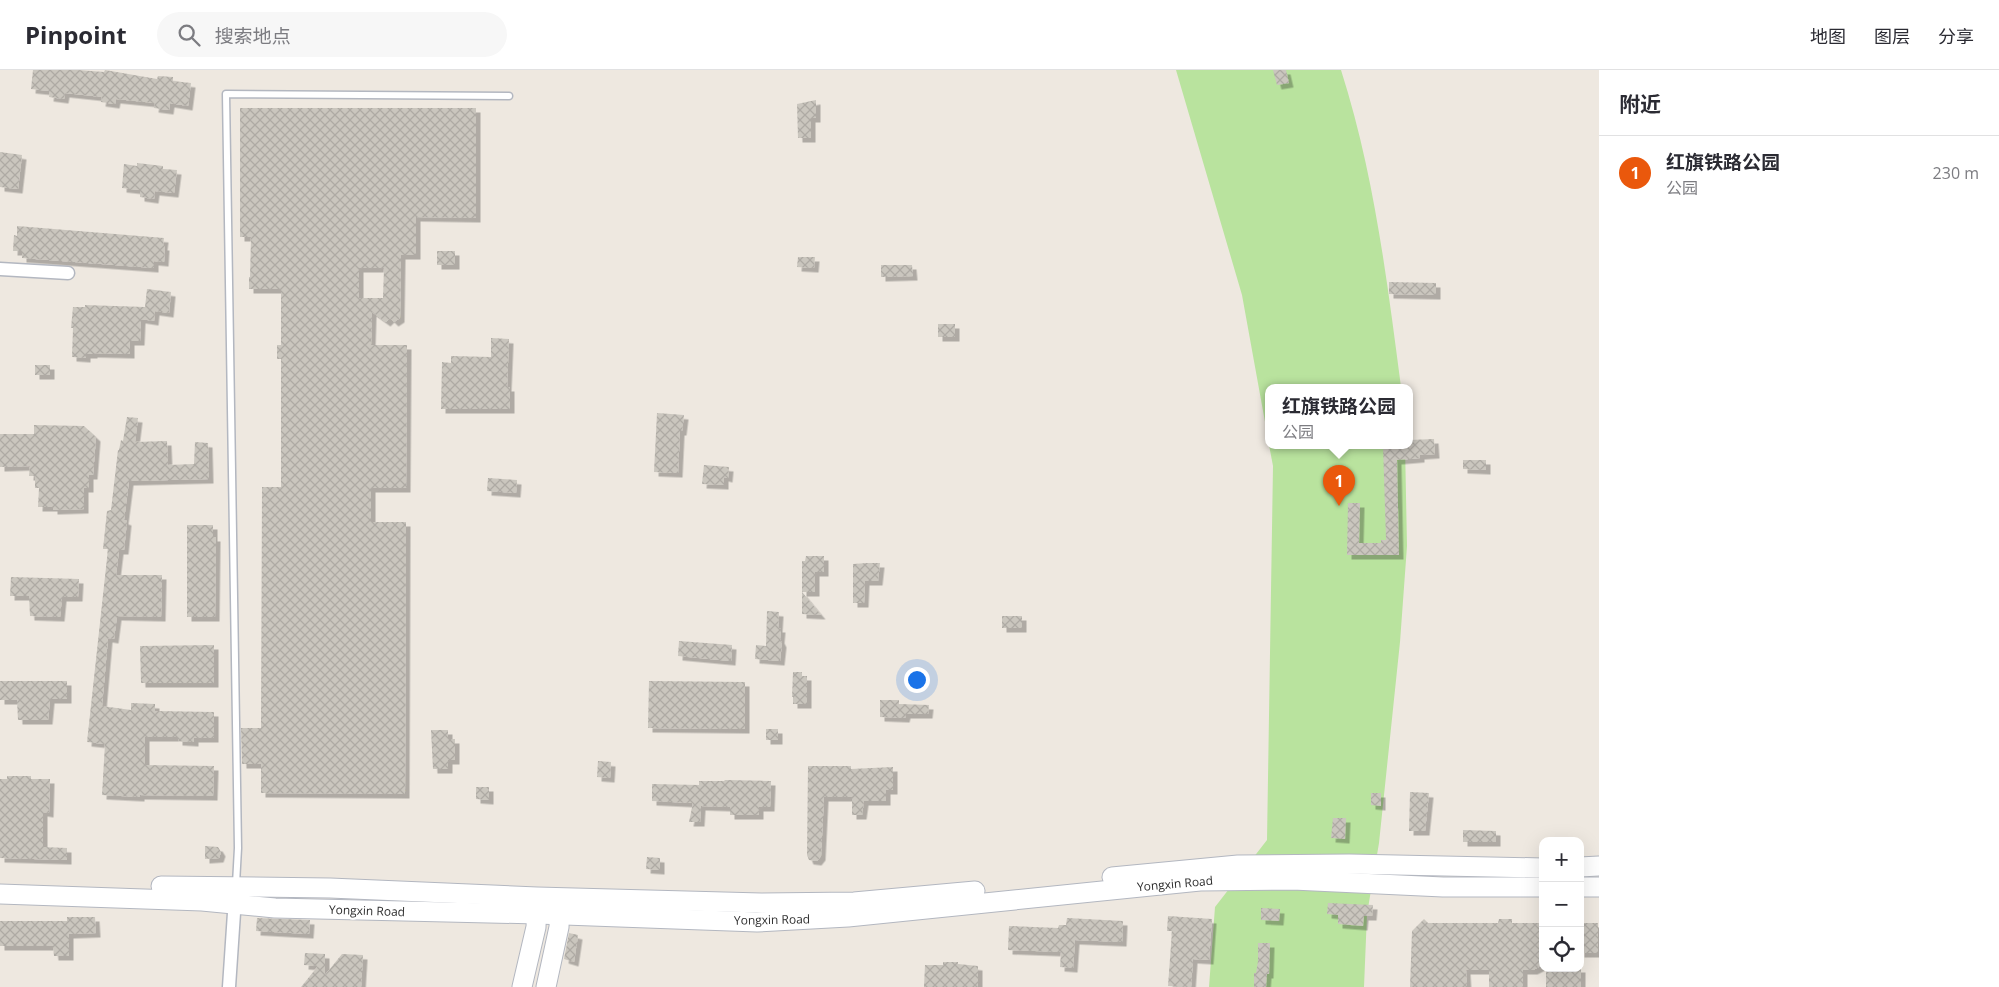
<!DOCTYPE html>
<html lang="zh">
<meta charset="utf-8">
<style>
:root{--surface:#fff;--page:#f7f7f7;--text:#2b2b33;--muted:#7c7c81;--line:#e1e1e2;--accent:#ea580c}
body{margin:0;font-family:"Open Sans","Noto Sans SC",sans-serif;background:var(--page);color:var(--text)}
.controls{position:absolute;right:15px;bottom:15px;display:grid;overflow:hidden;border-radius:10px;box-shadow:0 5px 20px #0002}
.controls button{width:45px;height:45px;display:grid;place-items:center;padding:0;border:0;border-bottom:1px solid var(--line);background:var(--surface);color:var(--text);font:25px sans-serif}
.you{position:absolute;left:916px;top:609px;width:18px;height:18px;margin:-12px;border:4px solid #fff;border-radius:50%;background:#1a73e8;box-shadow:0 0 0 8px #1a73e833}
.badge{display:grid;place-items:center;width:32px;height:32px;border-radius:50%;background:var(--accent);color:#fff;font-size:16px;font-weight:700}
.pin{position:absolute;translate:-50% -41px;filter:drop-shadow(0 1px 2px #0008)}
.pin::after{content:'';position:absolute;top:26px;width:18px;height:15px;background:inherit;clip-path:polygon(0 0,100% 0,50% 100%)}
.popup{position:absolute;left:1265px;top:314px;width:148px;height:65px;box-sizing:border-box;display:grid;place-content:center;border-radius:10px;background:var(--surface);filter:drop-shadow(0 1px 4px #0005);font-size:16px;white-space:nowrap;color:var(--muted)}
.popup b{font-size:19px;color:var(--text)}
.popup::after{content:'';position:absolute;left:50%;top:100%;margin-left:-10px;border:10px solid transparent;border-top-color:var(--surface)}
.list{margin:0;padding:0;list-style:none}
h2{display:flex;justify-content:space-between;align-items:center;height:65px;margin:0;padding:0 20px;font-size:21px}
h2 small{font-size:16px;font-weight:400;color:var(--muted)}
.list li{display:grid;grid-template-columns:32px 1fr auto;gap:15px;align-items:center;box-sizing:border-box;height:75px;padding:0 20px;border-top:1px solid var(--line)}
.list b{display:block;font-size:19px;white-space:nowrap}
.list p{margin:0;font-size:16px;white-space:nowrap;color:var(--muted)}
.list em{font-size:16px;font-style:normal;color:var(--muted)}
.icon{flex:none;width:28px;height:28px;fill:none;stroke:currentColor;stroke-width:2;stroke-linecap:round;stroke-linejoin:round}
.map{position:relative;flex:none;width:1599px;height:917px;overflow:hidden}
header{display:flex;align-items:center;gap:30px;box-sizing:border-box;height:70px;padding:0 25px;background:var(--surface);border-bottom:1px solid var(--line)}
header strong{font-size:24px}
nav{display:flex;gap:28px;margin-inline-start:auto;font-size:18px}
.search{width:350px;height:45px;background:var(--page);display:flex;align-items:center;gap:12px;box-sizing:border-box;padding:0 18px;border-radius:28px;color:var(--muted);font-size:19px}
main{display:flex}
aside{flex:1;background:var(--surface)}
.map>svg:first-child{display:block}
</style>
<header>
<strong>Pinpoint</strong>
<div class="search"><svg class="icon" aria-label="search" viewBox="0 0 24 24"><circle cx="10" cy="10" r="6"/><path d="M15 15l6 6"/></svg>搜索地点</div>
<nav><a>地图</a><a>图层</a><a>分享</a></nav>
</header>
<main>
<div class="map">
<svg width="1599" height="917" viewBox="0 0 1599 917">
<defs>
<pattern id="building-cross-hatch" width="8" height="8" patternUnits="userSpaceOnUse" patternTransform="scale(1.25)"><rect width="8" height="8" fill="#cac6be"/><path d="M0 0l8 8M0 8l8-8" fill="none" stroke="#aeaaa4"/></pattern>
<filter id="shadow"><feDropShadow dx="4.5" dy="4.5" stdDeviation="0" flood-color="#0004"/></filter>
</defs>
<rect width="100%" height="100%" fill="#eee8e0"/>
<g fill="#b9e39e">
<path d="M 1176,0 L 1341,0 C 1374,103 1387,210 1401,317 L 1269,317 L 1269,374 L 1242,225 Z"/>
<polygon points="1269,375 1405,375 1407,476 1400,572 1379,773 1367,844 1364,917 1209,917 1215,837 1267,770 1273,396"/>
</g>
<g fill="url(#building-cross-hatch)" fill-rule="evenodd" filter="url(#shadow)">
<polygon points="33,0 78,0 104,2 105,0 157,9 158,6 173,7 173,11 191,13 188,36 170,33 169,40 154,38 155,33 116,29 115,34 101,32 102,27 65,23 64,29 49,27 50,21 31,19"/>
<polygon points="1273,0 1286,0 1289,13 1277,15"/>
<polygon points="816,30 816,48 811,48 811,68 798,68 797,34"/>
<path d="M 240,38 L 476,38 L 476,148 L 416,147 L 416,185 L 401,185 L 400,248 L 394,252 L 390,248 L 386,252 L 372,242 L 371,275 L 407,275 L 406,418 L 371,418 L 371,452 L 406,452 L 405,724 L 261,723 L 261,694 L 242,694 L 241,658 L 261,658 L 262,417 L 281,417 L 281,289 L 277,289 L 277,275 L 281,275 L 281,219 L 249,219 L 249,207 L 250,207 L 251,167 L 240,167 ZM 359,198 L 384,198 L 383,228 L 359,228 Z"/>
<polygon points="0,82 22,85 18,119 0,117"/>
<polygon points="137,93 163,96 163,99 177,100 174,123 155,121 154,129 140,127 140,120 122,118 124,94 137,96"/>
<polygon points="17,156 164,168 163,176 165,176 164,192 154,191 154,198 22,188 22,181 13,181 14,165 17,166"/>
<rect x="437" y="181" width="18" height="14"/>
<polygon points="798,187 815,187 814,198 797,197"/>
<polygon points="881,195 912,195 913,206 881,207"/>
<polygon points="1389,212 1436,213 1436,225 1389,224"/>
<polygon points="147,219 171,222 169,243 155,241 154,251 141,249 140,271 130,271 130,284 93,283 93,284 86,284 86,288 72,287 73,258 71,258 73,237 85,237 85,235 145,237"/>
<rect x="938" y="254" width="17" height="13"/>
<polygon points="491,268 509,269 507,317 510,317 510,339 441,339 442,292 451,293 451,286 491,287"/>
<rect x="35" y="295" width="15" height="10"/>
<polygon points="657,343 684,345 682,361 680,361 678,403 654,402"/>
<polygon points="127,347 138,348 135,372 167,371 168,395 194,394 195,372 208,373 209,409 129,411 124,450 127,451 124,480 119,480 116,505 162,505 161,547 117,546 114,569 108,568 102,636 131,640 131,633 155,634 155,641 214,642 214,668 194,668 194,672 178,671 178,667 145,667 145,695 214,696 213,726 140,725 140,727 102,725 105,674 87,672 108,479 103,479 107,441 111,440 118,380 119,380 121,370 123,371"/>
<polygon points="34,355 84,356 96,367 93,405 89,405 89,418 84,418 84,439 53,440 53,437 38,437 39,418 35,418 35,406 29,406 30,396 0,397 0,364 34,364"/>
<polygon points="1434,369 1435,384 1420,385 1420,388 1397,390 1399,485 1347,485 1348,433 1360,433 1359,473 1381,473 1381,470 1386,470 1383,375 1409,375 1409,370"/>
<polygon points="1463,390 1486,390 1486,400 1463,399"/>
<polygon points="704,395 729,397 728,408 724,407 724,415 702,414"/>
<polygon points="488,408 517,410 516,423 487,421"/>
<polygon points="187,455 213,455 213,467 216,467 215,547 187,547"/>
<polygon points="806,486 824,486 824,502 815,502 815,522 802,522 802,491 805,491"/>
<polygon points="867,493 880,493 878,511 865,511 864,533 853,533 853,494"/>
<polygon points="11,507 79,509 78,527 62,527 60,547 30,546 29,526 10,526"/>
<polygon points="802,522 821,545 802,544"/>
<polygon points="767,541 779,542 778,558 781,558 780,569 782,573 780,591 755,589 756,575 766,576"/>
<rect x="1002" y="546" width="20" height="12"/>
<polygon points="679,571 732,575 731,591 678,586"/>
<polygon points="214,575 214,613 141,613 140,576"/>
<polygon points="793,602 802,602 802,606 807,606 807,634 793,634 793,627 792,627"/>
<polygon points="0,611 67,611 67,629 50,629 48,650 18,650 17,630 0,630"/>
<polygon points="649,611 745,612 745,659 648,658"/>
<polygon points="880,630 899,630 899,634 929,635 928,644 906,644 905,648 880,647"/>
<rect x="766" y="659" width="12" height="11"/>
<polygon points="431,660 448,660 448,669 455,669 455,690 448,690 448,699 433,699"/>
<polygon points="598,691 611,692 610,708 597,707"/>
<polygon points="808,696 851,696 851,699 893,697 893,720 886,720 886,731 864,731 862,745 852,745 852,727 824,727 821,786 817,791 809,790 807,785"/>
<polygon points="7,706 31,706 31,709 50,709 49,743 43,742 43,777 67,778 67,790 0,788 0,709 7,709"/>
<polygon points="725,710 771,711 770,737 759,737 759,745 730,745 730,737 701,736 700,752 689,752 693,733 652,731 652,714 699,715 699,711 724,711"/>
<polygon points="476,717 489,717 489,730 476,729"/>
<polygon points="1410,722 1429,723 1425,761 1409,761"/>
<polygon points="1371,723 1381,723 1381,736 1371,735"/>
<polygon points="1333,748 1346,748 1345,769 1331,768"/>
<polygon points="1463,760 1496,761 1496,772 1463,772"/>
<polygon points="205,776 218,777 221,782 219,788 205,789"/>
<polygon points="647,787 660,788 660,800 646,799"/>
<polygon points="1328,833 1373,835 1372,846 1364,846 1363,856 1338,854 1338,845 1327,844"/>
<polygon points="1261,838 1280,839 1279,851 1261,850"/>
<polygon points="1168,846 1212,849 1209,890 1193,889 1191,917 1168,916 1172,861 1167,861"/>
<polygon points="67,847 95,847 96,863 69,864 69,886 54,886 53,876 0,876 0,851 67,851"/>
<polygon points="257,848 310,850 309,864 256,861"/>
<polygon points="1067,848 1123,851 1122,872 1075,870 1073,898 1060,897 1061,882 1008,880 1009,856 1058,858 1059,855 1066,855"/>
<polygon points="1424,849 1428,853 1498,853 1499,849 1512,849 1512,853 1543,853 1543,895 1533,900 1523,900 1523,917 1489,917 1489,900 1466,900 1467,917 1410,917 1412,861"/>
<rect x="1580" y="853" width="18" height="30"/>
<polygon points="569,863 578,865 574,892 564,889"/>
<polygon points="1258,873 1270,873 1269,904 1267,904 1266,917 1254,917 1254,903 1256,903 1258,891"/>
<polygon points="305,883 325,884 325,905 342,884 363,885 361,917 301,917 318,896 304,895"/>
<polygon points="943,892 958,892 958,894 978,896 978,917 924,917 925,895 943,895"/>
<rect x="1546" y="898" width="35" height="19"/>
</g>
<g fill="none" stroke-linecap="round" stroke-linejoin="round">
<defs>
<polyline id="lane" points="236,814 238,778 226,24 509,26"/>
<g id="street">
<polyline points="0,199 68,203"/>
<polyline points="229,917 235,828"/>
</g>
<g id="secondary">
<polyline points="1580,797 1599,796"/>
<polyline points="1112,807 1238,795 1349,794 1543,798"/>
<polyline points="161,816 330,818 537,827 761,833 854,832 975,821"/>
<polyline points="1580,817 1599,817"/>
<polyline points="0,824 202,831 275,838 537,844 757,852 848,847 1200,811 1293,810 1443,817 1543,817"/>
<polyline points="522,917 536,857 537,831"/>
<polyline points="546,917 559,857 560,832"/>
</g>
</defs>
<use href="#lane" stroke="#b3b7c0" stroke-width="9"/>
<use href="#street" stroke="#b3b7c0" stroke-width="15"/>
<use href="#secondary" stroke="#b3b7c0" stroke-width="21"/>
<use href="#lane" stroke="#fff" stroke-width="6"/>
<use href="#street" stroke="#fff" stroke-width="12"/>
<use href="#secondary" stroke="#fff" stroke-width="19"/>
</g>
<g text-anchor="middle" stroke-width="4.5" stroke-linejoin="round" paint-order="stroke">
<g font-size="12" fill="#2d2d2d" stroke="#fff">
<text transform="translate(1175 814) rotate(-5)" y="4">Yongxin Road</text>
<text transform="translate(367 841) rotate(2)" y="4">Yongxin Road</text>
<text transform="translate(772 850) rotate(-1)" y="4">Yongxin Road</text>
</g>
</g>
</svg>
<div class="controls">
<button>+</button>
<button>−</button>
<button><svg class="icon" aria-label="locate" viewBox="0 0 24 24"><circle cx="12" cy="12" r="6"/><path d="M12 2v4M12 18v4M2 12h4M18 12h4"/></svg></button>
</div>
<div class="you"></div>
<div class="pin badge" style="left:1339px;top:436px">1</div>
<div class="popup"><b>红旗铁路公园</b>公园</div>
</div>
<aside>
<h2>附近<small></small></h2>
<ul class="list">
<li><span class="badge">1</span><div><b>红旗铁路公园</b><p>公园</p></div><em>230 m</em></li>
</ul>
</aside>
</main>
